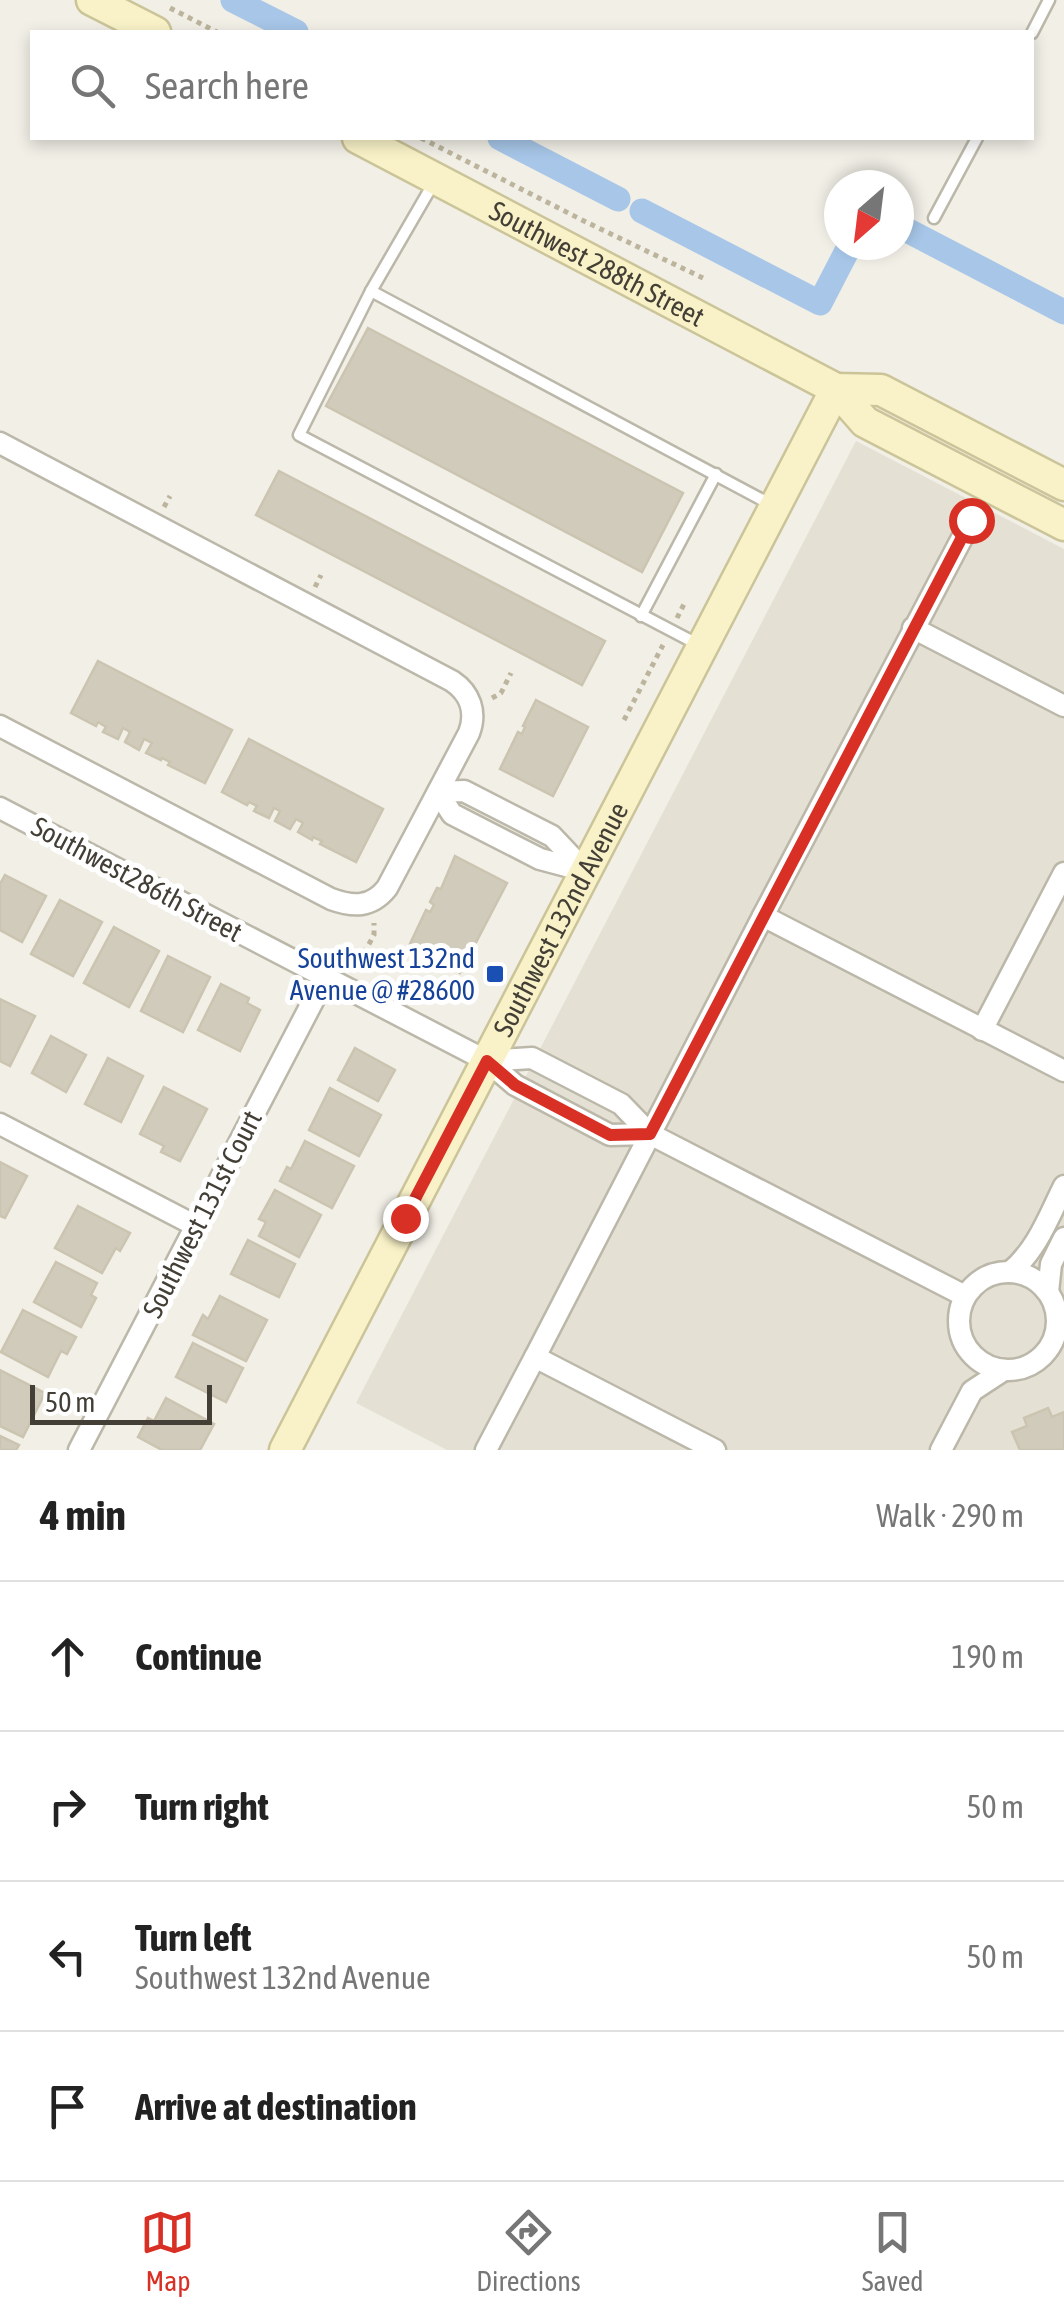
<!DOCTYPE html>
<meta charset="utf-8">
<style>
:root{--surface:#fff;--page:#f2f2f2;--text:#222;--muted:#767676;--line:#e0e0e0;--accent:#d93025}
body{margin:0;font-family:"Asap Condensed",sans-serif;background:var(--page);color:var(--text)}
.compass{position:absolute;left:824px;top:170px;width:90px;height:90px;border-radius:50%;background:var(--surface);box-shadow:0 5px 15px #0003;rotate:208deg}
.scale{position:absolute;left:30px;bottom:25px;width:182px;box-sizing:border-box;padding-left:10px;border:5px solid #433f36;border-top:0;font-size:28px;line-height:35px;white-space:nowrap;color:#433f36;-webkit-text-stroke:8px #fff;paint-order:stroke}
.stop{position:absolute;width:30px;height:30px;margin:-22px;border:8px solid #d93025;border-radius:50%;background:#fff}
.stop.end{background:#d93025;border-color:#fff;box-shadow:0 2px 10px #0008}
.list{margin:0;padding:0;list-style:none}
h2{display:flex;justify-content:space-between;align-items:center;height:130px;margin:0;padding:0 40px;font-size:42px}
h2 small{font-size:32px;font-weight:400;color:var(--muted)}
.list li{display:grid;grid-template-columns:65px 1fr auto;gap:30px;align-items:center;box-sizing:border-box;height:150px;padding:0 40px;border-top:2px solid var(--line)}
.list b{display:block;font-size:38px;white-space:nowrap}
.list p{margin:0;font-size:32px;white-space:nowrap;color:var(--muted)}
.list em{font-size:32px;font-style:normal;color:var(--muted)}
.icon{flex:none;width:55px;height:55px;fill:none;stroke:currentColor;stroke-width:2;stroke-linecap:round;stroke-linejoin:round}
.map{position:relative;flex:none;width:1064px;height:1450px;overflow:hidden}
.search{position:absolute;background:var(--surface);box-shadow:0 5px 15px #0003;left:30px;right:30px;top:30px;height:110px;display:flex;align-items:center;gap:25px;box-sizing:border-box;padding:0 35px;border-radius:0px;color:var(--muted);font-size:38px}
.sheet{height:730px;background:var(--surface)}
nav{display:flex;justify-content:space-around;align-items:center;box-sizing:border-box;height:140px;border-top:2px solid var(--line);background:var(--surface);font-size:28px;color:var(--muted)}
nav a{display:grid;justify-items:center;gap:5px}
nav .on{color:var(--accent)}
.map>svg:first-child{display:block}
</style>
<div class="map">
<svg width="1064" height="1450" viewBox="0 0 1064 1450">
<rect width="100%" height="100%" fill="#f1efe6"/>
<polygon fill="#e4e1d4" points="856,441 1064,549 1064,1450 447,1450 356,1403"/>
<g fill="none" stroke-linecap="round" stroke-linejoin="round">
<g stroke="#a7c6e8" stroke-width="25">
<polyline points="233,0 296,32"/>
<polyline points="500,138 618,199"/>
<polyline points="642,211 820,303 850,245"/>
<polyline points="899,226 1064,312"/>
</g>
</g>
<g fill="#d1cbbc" stroke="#cbc4b0" stroke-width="2.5">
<polygon points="368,328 683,493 642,572 326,406"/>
<polygon points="279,471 605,641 582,685 256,515"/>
<polygon points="98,661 232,730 205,783 168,765 170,762 162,758 161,760 146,753 152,743 144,739 139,750 125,742 130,732 123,728 118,739 103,732 106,727 98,722 96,726 71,713"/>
<polygon points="536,700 588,727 553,796 500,769 518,732 522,734 525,727 523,726"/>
<polygon points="249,739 383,809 356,862 320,844 322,841 313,837 312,840 298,832 303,823 296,819 290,829 275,821 280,811 274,808 269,818 254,811 257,806 249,802 247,805 222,792"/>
<polygon points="455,856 507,883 460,973 409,946 426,910 430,912 434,905 430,902 437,888 441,889"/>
<polygon points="5,875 46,896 22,942 0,930 0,884"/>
<polygon points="60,900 102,922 73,976 31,954"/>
<polygon points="114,927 159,951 129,1007 84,983"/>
<polygon points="168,956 210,977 183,1032 141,1011"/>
<polygon points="221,984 249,998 247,1003 260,1010 240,1051 198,1030"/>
<polygon points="0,999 35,1016 10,1066 0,1061"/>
<polygon points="51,1036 86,1055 66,1092 32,1073"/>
<polygon points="355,1048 395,1070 378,1101 338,1080"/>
<polygon points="108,1058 143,1076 121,1122 85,1104"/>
<polygon points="164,1087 207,1109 180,1161 161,1152 164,1146 140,1134"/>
<polygon points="330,1088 381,1115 359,1156 309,1130"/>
<polygon points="305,1141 354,1166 332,1208 280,1181 287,1167 291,1169"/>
<polygon points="0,1162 27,1176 5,1218 0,1216"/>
<polygon points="275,1190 321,1215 299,1257 259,1236 266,1222 259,1219"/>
<polygon points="78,1206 130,1233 120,1251 116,1248 102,1273 55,1248"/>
<polygon points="248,1240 295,1264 279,1297 231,1274"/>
<polygon points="56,1262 97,1283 91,1295 96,1298 81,1327 34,1302"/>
<polygon points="220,1296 267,1320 246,1361 193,1335 203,1315 208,1319"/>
<polygon points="23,1310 76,1337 67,1354 61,1351 48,1377 1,1352"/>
<polygon points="193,1343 243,1368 226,1402 176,1377"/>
<polygon points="0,1370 45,1393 23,1437 0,1426"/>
<polygon points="166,1398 214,1424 200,1450 162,1450 138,1437 148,1418 154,1421"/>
<polygon points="1048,1408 1052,1417 1064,1412 1064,1450 1020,1450 1012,1432 1027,1426 1024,1418"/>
<polygon points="0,1436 19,1445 16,1450 0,1450"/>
</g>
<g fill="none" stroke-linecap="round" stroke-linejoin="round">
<defs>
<g id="lane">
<polyline points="1032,33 1049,0"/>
<polyline points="934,218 977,138"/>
<polyline points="371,291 433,184"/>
<polyline points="641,616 716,474"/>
<polyline points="697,644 299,435 371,291 770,504"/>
</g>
<g id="street">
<path d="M 0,443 L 452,681 C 470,693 477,712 469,733 L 387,888 C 371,908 353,907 331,899 L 0,726"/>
<polyline points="971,521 763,916 1064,1071"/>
<polyline points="913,628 1064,706"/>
<polygon points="464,791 552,836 585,871 540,859 452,814 438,792"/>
<polyline points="0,808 487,1061 515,1085 610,1135 650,1134"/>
<polyline points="982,1030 1064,873"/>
<polyline points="487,1061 532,1058 621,1104 650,1134 965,1296"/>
<polyline points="0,1124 196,1226"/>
<circle cx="1008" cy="1321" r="49"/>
<path d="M 1010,1272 C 1037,1250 1049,1216 1064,1186"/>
<polyline points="1048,1292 1051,1264 1064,1238"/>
<polyline points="535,1357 763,916"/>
<polyline points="79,1450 325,978"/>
<polyline points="486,1450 535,1357 715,1450"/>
<polyline points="941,1450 972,1391 1004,1370"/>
</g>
<g id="secondary">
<polyline points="92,0 155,32"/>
<path id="s1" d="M 358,138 L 836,389 L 865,422 L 1064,525"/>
<polyline points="836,389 881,390 1064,485"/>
<path id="s2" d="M 285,1450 L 836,389"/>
</g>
</defs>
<use href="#lane" stroke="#bbb7a9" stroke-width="15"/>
<use href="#street" stroke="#bbb7a9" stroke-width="25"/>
<use href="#secondary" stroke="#ccc499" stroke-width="35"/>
<g stroke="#bcb49c" stroke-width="5" stroke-dasharray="5 5" stroke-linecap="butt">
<polyline points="170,8 217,32"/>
<polyline points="421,138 586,222 703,278"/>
<polyline points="164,507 170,496"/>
<polyline points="315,587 321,575"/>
<polyline points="677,618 685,602"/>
<polyline points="492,698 501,693 511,673"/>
<polyline points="624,720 663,645"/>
<polyline points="364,953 374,935 374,923"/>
</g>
<use href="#lane" stroke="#fff" stroke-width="10"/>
<use href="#street" stroke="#fff" stroke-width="20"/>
<use href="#secondary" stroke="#f9f2c8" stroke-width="30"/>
</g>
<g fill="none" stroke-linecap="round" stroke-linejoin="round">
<polyline stroke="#d93025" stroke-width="12" points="405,1218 487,1061 515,1085 610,1135 650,1134 971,520"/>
</g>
<rect fill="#1a4fb4" stroke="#fff" stroke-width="4" x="485" y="964" width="20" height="20" rx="5"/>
<g text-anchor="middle" stroke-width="10" stroke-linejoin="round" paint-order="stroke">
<g font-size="28" fill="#433f36" stroke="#fff">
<text dy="10" stroke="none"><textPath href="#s1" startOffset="270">Southwest 288th Street</textPath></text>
<text transform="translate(137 879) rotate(28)" y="10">Southwest286th Street</text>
<text dy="10" stroke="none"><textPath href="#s2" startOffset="598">Southwest 132nd Avenue</textPath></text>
<text transform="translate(202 1214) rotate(-63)" y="10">Southwest 131st Court</text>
</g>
<g font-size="28" fill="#164399" stroke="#fff" text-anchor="end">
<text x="475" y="968">Southwest 132nd<tspan x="475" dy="32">Avenue @ #28600</tspan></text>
</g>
</g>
</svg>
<svg class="compass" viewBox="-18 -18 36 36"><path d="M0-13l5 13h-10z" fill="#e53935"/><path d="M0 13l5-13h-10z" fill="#767676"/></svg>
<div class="scale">50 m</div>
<div class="stop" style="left:971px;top:520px"></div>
<div class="stop end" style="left:405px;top:1218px"></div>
<div class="search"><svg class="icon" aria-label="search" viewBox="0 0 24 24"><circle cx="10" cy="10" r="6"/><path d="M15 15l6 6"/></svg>Search here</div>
</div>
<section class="sheet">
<h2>4 min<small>Walk · 290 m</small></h2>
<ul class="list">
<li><svg class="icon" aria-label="ahead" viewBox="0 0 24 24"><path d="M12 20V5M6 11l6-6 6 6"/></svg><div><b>Continue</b></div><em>190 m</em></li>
<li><svg class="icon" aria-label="right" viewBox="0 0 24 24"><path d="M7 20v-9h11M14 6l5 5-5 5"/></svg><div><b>Turn right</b></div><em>50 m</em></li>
<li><svg class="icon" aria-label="left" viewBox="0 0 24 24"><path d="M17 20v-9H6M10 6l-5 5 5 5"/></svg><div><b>Turn left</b><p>Southwest 132nd Avenue</p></div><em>50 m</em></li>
<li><svg class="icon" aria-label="arrive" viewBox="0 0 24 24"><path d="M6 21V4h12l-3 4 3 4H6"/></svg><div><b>Arrive at destination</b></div></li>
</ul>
</section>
<nav>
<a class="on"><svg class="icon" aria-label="map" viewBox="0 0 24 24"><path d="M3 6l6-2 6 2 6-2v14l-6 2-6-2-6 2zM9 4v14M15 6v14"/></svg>Map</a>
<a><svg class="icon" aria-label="directions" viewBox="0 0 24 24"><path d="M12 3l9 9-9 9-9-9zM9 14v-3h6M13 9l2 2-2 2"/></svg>Directions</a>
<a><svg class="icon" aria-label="saved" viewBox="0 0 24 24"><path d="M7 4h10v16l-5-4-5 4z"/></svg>Saved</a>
</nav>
